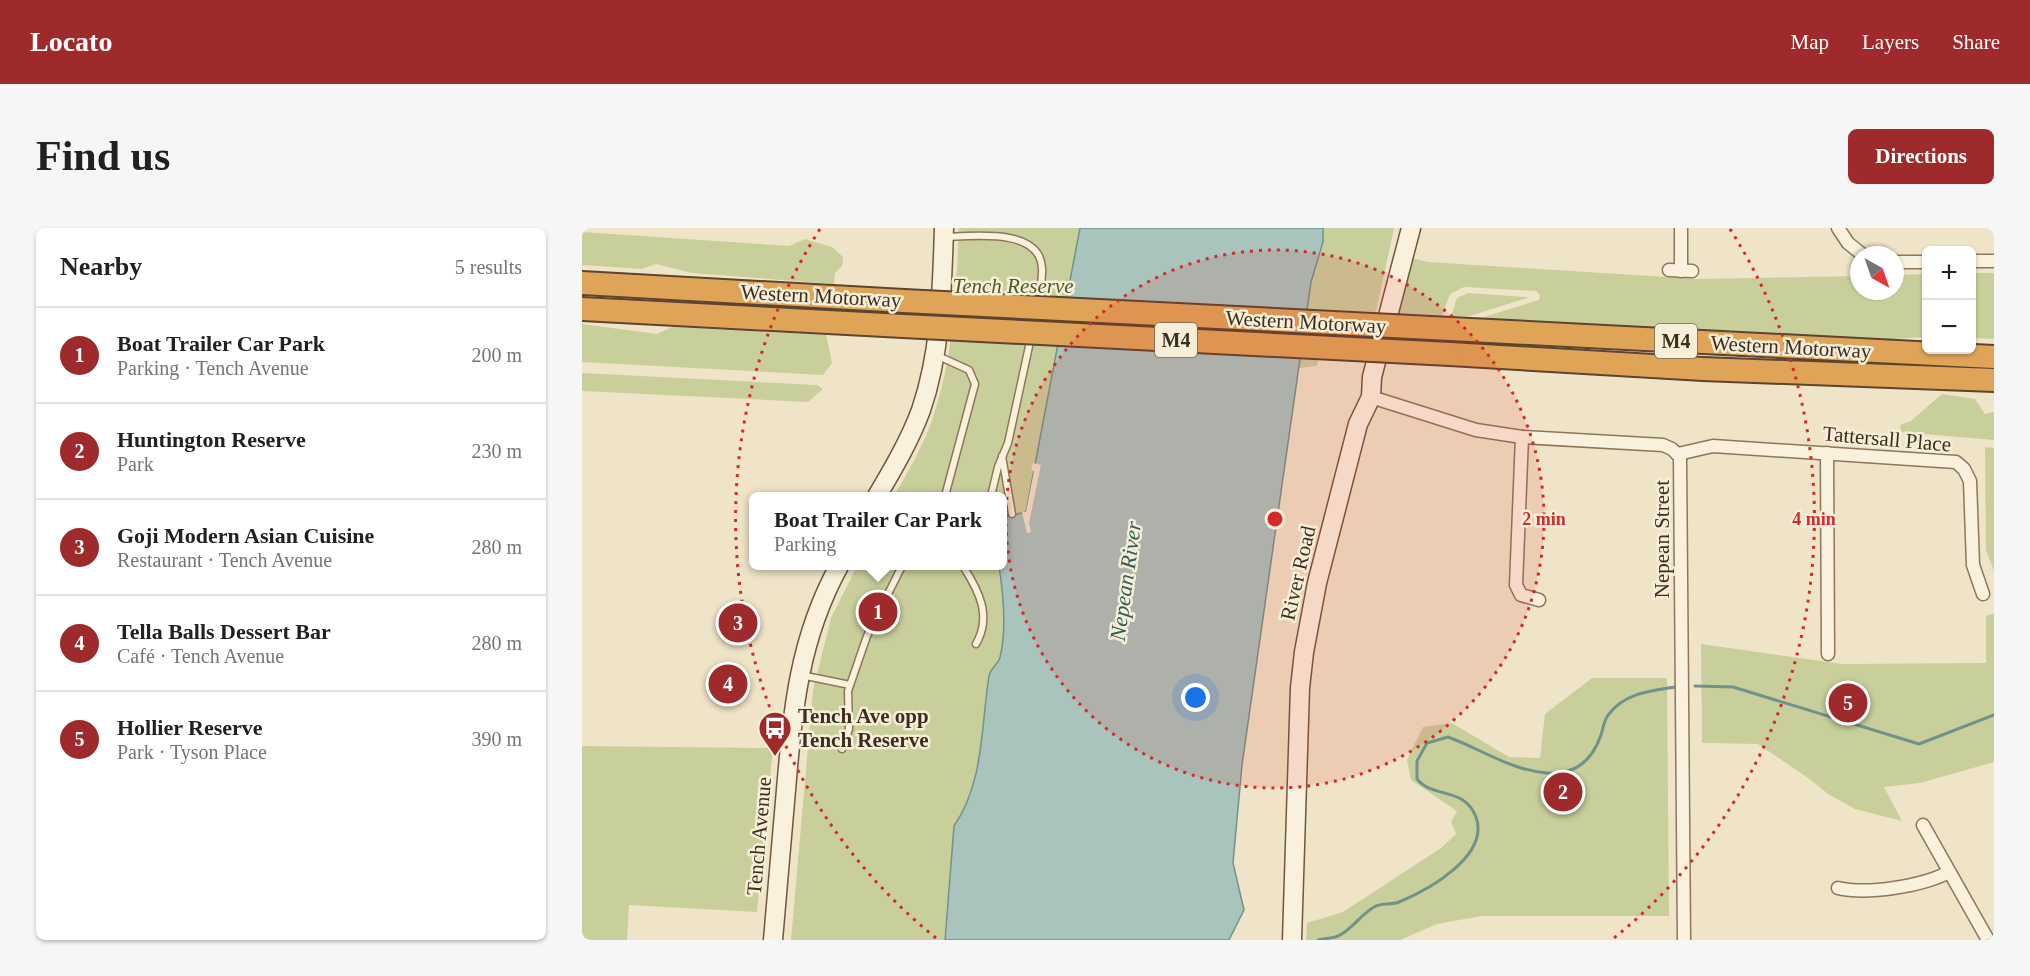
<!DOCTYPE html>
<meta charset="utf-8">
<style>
:root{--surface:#fff;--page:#f6f6f6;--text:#202124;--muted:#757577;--line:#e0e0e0;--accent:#9e2a2b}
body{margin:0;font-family:Georgia,serif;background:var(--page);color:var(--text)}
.controls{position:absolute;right:18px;top:18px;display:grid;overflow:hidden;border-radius:9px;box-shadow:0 2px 4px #0004}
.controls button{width:54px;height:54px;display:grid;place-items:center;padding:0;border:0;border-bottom:2px solid var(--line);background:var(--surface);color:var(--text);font:30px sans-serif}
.compass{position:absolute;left:1268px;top:18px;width:54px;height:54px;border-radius:50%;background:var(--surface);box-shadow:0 2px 4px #0004;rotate:140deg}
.you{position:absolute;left:614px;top:470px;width:21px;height:21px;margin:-15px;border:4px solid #fff;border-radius:50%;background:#1a73e8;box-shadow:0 0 0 9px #1a73e833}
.badge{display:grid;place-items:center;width:39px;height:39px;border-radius:50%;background:var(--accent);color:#fff;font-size:20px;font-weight:700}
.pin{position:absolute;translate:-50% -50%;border:3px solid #fff;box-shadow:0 2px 6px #0006}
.popup{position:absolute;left:167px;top:264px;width:258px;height:78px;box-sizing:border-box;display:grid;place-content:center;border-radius:9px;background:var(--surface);filter:drop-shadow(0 2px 4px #0005);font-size:20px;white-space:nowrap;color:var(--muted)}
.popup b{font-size:22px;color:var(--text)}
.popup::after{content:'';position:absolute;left:50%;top:100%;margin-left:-12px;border:12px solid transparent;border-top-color:var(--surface)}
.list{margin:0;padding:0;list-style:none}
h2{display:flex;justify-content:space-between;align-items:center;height:78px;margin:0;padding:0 24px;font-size:26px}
h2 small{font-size:20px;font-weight:400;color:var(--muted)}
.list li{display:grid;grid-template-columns:39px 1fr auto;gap:18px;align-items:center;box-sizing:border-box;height:96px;padding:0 24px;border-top:2px solid var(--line)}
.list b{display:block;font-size:22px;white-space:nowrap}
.list p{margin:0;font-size:20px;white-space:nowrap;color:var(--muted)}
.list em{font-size:20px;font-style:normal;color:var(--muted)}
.map{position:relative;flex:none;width:1412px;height:712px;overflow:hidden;border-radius:9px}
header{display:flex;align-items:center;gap:36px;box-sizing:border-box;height:84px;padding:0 30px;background:var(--accent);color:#fff}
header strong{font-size:28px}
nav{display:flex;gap:33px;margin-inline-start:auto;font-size:21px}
.intro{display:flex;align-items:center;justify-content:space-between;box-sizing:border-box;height:144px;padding:0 36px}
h1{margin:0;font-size:42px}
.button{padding:15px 27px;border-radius:9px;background:var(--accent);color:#fff;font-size:21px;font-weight:700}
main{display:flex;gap:36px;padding:0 36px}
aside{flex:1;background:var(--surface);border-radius:9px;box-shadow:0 2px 4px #0004}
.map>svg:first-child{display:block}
</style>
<header>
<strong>Locato</strong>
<nav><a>Map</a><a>Layers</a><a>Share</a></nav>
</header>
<div class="intro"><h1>Find us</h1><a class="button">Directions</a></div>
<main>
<aside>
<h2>Nearby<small>5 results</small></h2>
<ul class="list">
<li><span class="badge">1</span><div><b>Boat Trailer Car Park</b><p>Parking · Tench Avenue</p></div><em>200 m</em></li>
<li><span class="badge">2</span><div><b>Huntington Reserve</b><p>Park</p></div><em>230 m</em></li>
<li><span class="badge">3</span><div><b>Goji Modern Asian Cuisine</b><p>Restaurant · Tench Avenue</p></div><em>280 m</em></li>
<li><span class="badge">4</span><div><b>Tella Balls Dessert Bar</b><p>Café · Tench Avenue</p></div><em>280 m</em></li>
<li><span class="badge">5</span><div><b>Hollier Reserve</b><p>Park · Tyson Place</p></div><em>390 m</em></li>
</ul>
</aside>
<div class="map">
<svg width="1412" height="712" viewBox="0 0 1412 712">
<rect width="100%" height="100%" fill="#f0e4c8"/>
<g fill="#c9cf9b">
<path d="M 377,0 L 498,0 L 444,284 L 421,289 L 421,268 L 312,268 C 327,242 343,215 352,186 C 372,126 374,62 377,0 Z"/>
<polygon points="741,0 812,0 794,84 747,82 735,138 717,140 729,54 741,15"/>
<polygon points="0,4 207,18 223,11 250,19 261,29 260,38 253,45 252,56 110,45 74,36 60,41 0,37"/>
<polygon points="829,30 846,34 1115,51 1277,48 1277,63 1313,63 1313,47 1344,46 1344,109 1291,112 892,92 957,72 958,67 954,63 882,59 868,66 860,88 814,86"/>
<polygon points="1390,45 1412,45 1412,111 1390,110"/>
<polygon points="886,65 945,69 945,70 888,88 869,88 875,70"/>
<polygon points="0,96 75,106 90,99 244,107 250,135 241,147 0,134"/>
<polygon points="0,145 235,157 241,161 226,174 0,163"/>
<polygon points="1360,166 1393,171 1403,186 1412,184 1412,212 1319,204 1318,197 1329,193"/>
<polygon points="1403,219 1412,220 1412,343 1404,322"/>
<path d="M 275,338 L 417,338 C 421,364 425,402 418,429 C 417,436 408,440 407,448 C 399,498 402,555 372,598 L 362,712 L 209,712 L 231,462 L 249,390 Z"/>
<polygon points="1412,385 1412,534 1338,555 1302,559 1320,593 1273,581 1246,566 1229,552 1176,516 1120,515 1119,416 1260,436 1404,435 1404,388"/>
<polygon points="1010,450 1085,450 1087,688 900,688 855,696 818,712 724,712 725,695 761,684 859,620 874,606 869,594 875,583 829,552 825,532 841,499 870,495 927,529 958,530 963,486"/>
<polygon points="0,518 191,520 175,684 47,677 45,712 0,712"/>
</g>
<path fill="#a9c4bc" stroke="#6f938a" stroke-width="1.5" d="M 498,0 L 741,0 L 741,14 L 729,54 L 660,537 L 651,635 L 662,682 L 647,712 L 363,712 L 372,598 C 402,555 399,498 407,448 C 408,440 417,436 418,429 C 425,402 421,364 417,338 L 421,338 L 421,289 L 444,284 Z"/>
<polygon fill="#f0e4c8" points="451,235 459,237 447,295 449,304 445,305 440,284 444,284 452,243 449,242"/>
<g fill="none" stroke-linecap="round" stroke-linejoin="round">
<g stroke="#6f938a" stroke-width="3">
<polyline points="1113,458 1151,459 1337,516 1412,487"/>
<path d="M 736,712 C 743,710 752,711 758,707 C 771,700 781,684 794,678 C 801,675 810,677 817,674 C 846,662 908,628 894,589 C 882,558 851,571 835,551 L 835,533 L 845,515 L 866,509 C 899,521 928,542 965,545 C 993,547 1010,533 1019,507 C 1021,501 1022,491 1027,486 C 1043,465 1068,463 1093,459"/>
</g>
<defs>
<g id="lane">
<path d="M 363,9 C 393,8 458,0 460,40 C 461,59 454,81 451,99"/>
<polyline points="354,127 387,142 393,156 363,268"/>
<polyline points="420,228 430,286"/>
<polyline points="409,268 416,239 426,215 449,109"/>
<path d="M 381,338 C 397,363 410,388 394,416"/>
<polyline points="219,447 268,457"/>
<polyline points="260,521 267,501 266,463 285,408 320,338"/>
</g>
<g id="street">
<polyline points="1099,0 1099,43"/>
<polyline points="1256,0 1266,15 1281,27"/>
<polyline points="1390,33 1412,33"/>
<polyline points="1313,34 1344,34"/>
<polyline points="1087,42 1110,43"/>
<polyline points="789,169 894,202 940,209 1081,217 1090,221 1098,229 1102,712"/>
<polyline points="940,209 934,357 939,367 957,372"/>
<polyline points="1245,225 1246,426"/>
<polyline points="1096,226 1131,218 1374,234 1382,241 1388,253 1391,337 1401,366"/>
<polyline points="1341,597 1406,712"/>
<path d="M 1256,660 C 1285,667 1341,658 1367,644"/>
</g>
<g id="secondary">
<path d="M 295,268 C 311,241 328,212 339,182 C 359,124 360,61 362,0"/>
<path d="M 191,712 C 195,662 200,612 204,562 C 211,480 217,411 257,338"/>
<polyline points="710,712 718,460 722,424 735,355 776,196 789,169 790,149 829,0"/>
</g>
<g id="highway">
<polyline points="0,55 322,73"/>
<polyline points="0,81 321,98"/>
<polyline points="869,101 1412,129"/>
<polyline points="868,126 1121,141 1412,152"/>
</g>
</defs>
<use href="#lane" stroke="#8d765c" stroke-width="9"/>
<use href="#street" stroke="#8d765c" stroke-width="15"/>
<use href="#secondary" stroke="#6f573f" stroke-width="21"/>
<use href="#highway" stroke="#5b4430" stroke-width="26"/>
<use href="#lane" stroke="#faf1dc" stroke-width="6"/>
<use href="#street" stroke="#faf1dc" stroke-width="12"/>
<use href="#secondary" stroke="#faf1dc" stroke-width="18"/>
<use href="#highway" stroke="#e0a458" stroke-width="22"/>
<defs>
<g id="highway-bridge">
<polyline points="322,73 869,101"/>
<polyline points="321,98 868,126"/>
</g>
</defs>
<use href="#highway-bridge" stroke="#5b4430" stroke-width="26" stroke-linecap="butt"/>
<use href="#highway-bridge" stroke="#e0a458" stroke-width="22"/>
</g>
<circle cx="693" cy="291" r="269" fill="#d62828" fill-opacity=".12"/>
<g fill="none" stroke="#d62828" stroke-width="3" stroke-dasharray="3 6">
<circle cx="693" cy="291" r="269"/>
<path d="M354 710A539 539 0 0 1 238 1M1148 1A539 539 0 0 1 1032 710"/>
</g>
<defs>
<symbol id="bus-pin" viewBox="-11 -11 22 30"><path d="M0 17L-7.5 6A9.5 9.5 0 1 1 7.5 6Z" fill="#9e2a2b" stroke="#f7eed8"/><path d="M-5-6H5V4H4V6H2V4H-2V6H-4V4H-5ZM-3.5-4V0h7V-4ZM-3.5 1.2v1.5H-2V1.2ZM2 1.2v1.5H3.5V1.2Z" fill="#fff"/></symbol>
</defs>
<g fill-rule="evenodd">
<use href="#bus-pin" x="174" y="481" width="38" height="52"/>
</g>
<g text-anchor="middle" stroke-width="5" stroke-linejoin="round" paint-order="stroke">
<g fill="#f7eed8" stroke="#756857" stroke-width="1.5">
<rect x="573" y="95" width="42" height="34" rx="4.5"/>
<rect x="1073" y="96" width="42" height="34" rx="4.5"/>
</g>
<g font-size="20" font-weight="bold" fill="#3d2e20">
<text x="594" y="119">M4</text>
<text x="1094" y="120">M4</text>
</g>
<g font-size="21" font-style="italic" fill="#4d5a26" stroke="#f7eed8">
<text x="431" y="65">Tench Reserve</text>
</g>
<g font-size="21" fill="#3d2e20" stroke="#f7eed8">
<text transform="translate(239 68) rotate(3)" y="7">Western Motorway</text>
<text transform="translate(724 94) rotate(3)" y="7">Western Motorway</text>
<text transform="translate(1209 119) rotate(3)" y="7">Western Motorway</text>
<text transform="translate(1305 211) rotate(5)" y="7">Tattersall Place</text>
<text transform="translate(1080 311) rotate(-90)" y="7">Nepean Street</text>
<text transform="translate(716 345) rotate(-77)" y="7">River Road</text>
<text transform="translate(177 608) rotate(-85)" y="7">Tench Avenue</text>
</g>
<g font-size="21" font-weight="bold" fill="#3d2e20" stroke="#f7eed8" text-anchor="start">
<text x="216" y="495">Tench Ave opp<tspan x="216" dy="24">Tench Reserve</tspan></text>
</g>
<g font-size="22" font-style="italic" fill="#2f5d5a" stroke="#f7eed8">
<text transform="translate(543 353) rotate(-82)" y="8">Nepean River</text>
</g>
</g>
<circle cx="693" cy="291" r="9" fill="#d62828" stroke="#f7eed8" stroke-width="3"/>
<g font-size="18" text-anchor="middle" font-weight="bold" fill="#d62828" stroke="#f7eed8" stroke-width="5" stroke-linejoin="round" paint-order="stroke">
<text x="962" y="297">2 min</text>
<text x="1232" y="297">4 min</text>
</g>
</svg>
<div class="controls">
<button>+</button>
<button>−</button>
</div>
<svg class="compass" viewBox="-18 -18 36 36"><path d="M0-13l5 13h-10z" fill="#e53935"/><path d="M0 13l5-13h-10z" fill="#757577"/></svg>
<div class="you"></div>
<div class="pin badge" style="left:296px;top:384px">1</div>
<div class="popup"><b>Boat Trailer Car Park</b>Parking</div>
<div class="pin badge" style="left:981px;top:564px">2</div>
<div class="pin badge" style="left:156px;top:395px">3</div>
<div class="pin badge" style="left:146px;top:456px">4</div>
<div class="pin badge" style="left:1266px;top:475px">5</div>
</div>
</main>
